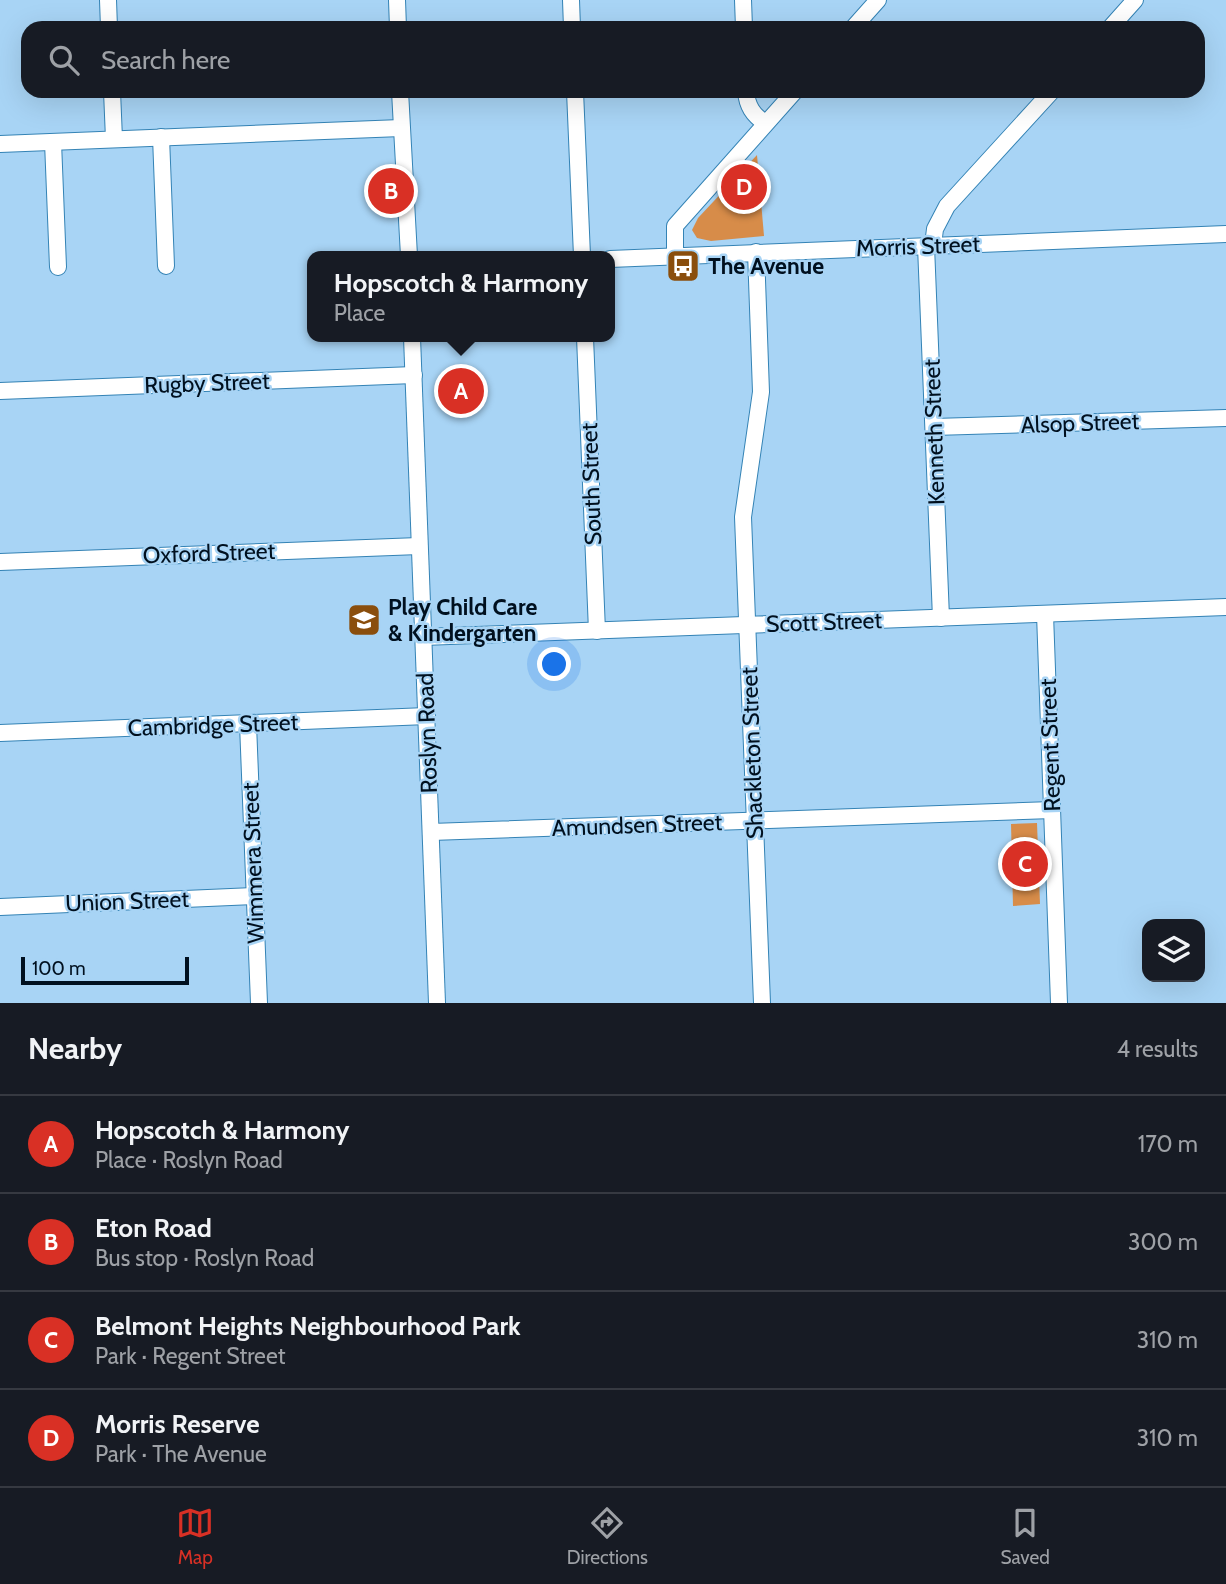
<!DOCTYPE html>
<meta charset="utf-8">
<style>
:root{--surface:#171b24;--page:#20242c;--text:#f1f3f6;--muted:#9ea1a6;--line:#363941;--accent:#d93025}
body{margin:0;font-family:Cabin,sans-serif;background:var(--page);color:var(--text)}
.controls{position:absolute;right:21px;bottom:21px;display:grid;overflow:hidden;border-radius:14px;box-shadow:0 7px 28px #0002}
.controls button{width:63px;height:63px;display:grid;place-items:center;padding:0;border:0;border-bottom:2px solid var(--line);background:var(--surface);color:var(--text);font:35px sans-serif}
.scale{position:absolute;left:21px;bottom:18px;width:168px;box-sizing:border-box;padding-left:7px;border:4px solid #00101f;border-top:0;font-size:19px;line-height:24px;white-space:nowrap;color:#00101f;-webkit-text-stroke:5px #a8d4f5;paint-order:stroke}
.you{position:absolute;left:555px;top:665px;width:24px;height:24px;margin:-18px;border:5px solid #fff;border-radius:50%;background:#1a73e8;box-shadow:0 0 0 10px #1a73e833}
.badge{display:grid;place-items:center;width:46px;height:46px;border-radius:50%;background:var(--accent);color:#fff;font-size:23px;font-weight:700}
.pin{position:absolute;translate:-50% -50%;border:4px solid #fff;box-shadow:0 2px 7px #0006}
.popup{position:absolute;left:307px;top:251px;width:308px;height:91px;box-sizing:border-box;display:grid;place-content:center;border-radius:14px;background:var(--surface);filter:drop-shadow(0 2px 5px #0005);font-size:23px;white-space:nowrap;color:var(--muted)}
.popup b{font-size:26px;color:var(--text)}
.popup::after{content:'';position:absolute;left:50%;top:100%;margin-left:-14px;border:14px solid transparent;border-top-color:var(--surface)}
.list{margin:0;padding:0;list-style:none}
h2{display:flex;justify-content:space-between;align-items:center;height:91px;margin:0;padding:0 28px;font-size:30px}
h2 small{font-size:23px;font-weight:400;color:var(--muted)}
.list li{display:grid;grid-template-columns:46px 1fr auto;gap:21px;align-items:center;box-sizing:border-box;height:98px;padding:0 28px;border-top:2px solid var(--line)}
.list b{display:block;font-size:26px;white-space:nowrap}
.list p{margin:0;font-size:23px;white-space:nowrap;color:var(--muted)}
.list em{font-size:23px;font-style:normal;color:var(--muted)}
.icon{flex:none;width:38px;height:38px;fill:none;stroke:currentColor;stroke-width:2;stroke-linecap:round;stroke-linejoin:round}
.map{position:relative;flex:none;width:1226px;height:1003px;overflow:hidden}
.search{position:absolute;background:var(--surface);box-shadow:0 7px 28px #0002;left:21px;right:21px;top:21px;height:77px;display:flex;align-items:center;gap:18px;box-sizing:border-box;padding:0 24px;border-radius:21px;color:var(--muted);font-size:26px}
.sheet{height:483px;background:var(--surface)}
nav{display:flex;justify-content:space-around;align-items:center;box-sizing:border-box;height:98px;border-top:2px solid var(--line);background:var(--surface);font-size:19px;color:var(--muted)}
nav a{display:grid;justify-items:center;gap:4px}
nav .on{color:var(--accent)}
.map>svg:first-child{display:block}
</style>
<div class="map">
<svg width="1226" height="1003" viewBox="0 0 1226 1003">
<rect width="100%" height="100%" fill="#a8d4f5"/>
<g fill="#d78c49">
<polygon points="757,155 764,236 711,241 697,238 692,230 698,218"/>
<polygon points="1037,823 1040,904 1013,906 1011,824"/>
</g>
<g fill="none" stroke-linecap="round" stroke-linejoin="round">
<defs>
<g id="minor">
<polyline points="108,0 109,28"/>
<polyline points="397,0 398,28"/>
<polyline points="571,0 572,28"/>
<polyline points="743,0 744,28"/>
<polyline points="853,28 878,0"/>
<polyline points="1110,28 1135,0"/>
<polyline points="112,91 114,139"/>
<polyline points="400,91 409,256"/>
<polyline points="575,91 582,256"/>
<path d="M 746,91 C 747,106 753,115 765,123"/>
<polyline points="161,137 166,266"/>
<polyline points="53,142 58,267"/>
<polyline points="0,144 401,128"/>
<polyline points="933,245 935,229 947,206 1052,91"/>
<polyline points="926,246 941,618"/>
<polyline points="756,252 761,392 743,517 762,1003"/>
<polyline points="675,255 675,226 795,91"/>
<polyline points="610,259 1226,234"/>
<polyline points="412,337 437,1003"/>
<polyline points="585,337 597,631"/>
<polyline points="0,391 414,375"/>
<polyline points="934,427 1226,418"/>
<polyline points="0,562 419,546"/>
<polyline points="1045,614 1059,1003"/>
<polyline points="423,637 1226,607"/>
<polyline points="248,724 259,1003"/>
<polyline points="0,733 427,716"/>
<polyline points="431,832 1052,810"/>
<polyline points="0,907 254,896"/>
</g>
</defs>
<use href="#minor" stroke="#3483b5" stroke-width="18"/>
<use href="#minor" stroke="#fff" stroke-width="16"/>
</g>
<defs>
<symbol id="bus-square" viewBox="-11 -11 22 22"><rect x="-9" y="-9" width="18" height="18" rx="4" fill="#8a4e0d" stroke="#a8d4f5"/><path d="M-5-6H5V4H4V6H2V4H-2V6H-4V4H-5ZM-3.5-4V0h7V-4ZM-3.5 1.2v1.5H-2V1.2ZM2 1.2v1.5H3.5V1.2Z" fill="#fff"/></symbol>
<symbol id="school-square" viewBox="-11 -11 22 22"><rect x="-9" y="-9" width="18" height="18" rx="4" fill="#8a4e0d" stroke="#a8d4f5"/><path d="M0-5L7-2L0 1L-7-2ZM-4 1L0 2.5L4 1V4Q0 6-4 4Z" fill="#fff"/></symbol>
</defs>
<g fill-rule="evenodd">
<use href="#bus-square" x="664" y="247" width="38" height="38"/>
<use href="#school-square" x="345" y="601" width="38" height="38"/>
</g>
<g text-anchor="middle" stroke-width="5" stroke-linejoin="round" paint-order="stroke">
<g font-size="23" fill="#00101f" stroke="#a8d4f5">
<text transform="translate(918 246) rotate(-2)" y="8">Morris Street</text>
<text transform="translate(207 383) rotate(-2)" y="8">Rugby Street</text>
<text transform="translate(1080 423) rotate(-2)" y="8">Alsop Street</text>
<text transform="translate(934 432) rotate(-92)" y="8">Kenneth Street</text>
<text transform="translate(591 484) rotate(-92)" y="8">South Street</text>
<text transform="translate(209 553) rotate(-2)" y="8">Oxford Street</text>
<text transform="translate(824 622) rotate(-2)" y="8">Scott Street</text>
<text transform="translate(213 725) rotate(-2)" y="8">Cambridge Street</text>
<text transform="translate(427 733) rotate(-92)" y="8">Roslyn Road</text>
<text transform="translate(1050 745) rotate(-92)" y="8">Regent Street</text>
<text transform="translate(752 753) rotate(-92)" y="8">Shackleton Street</text>
<text transform="translate(637 825) rotate(-2)" y="8">Amundsen Street</text>
<text transform="translate(253 863) rotate(-92)" y="8">Wimmera Street</text>
<text transform="translate(127 901) rotate(-2)" y="8">Union Street</text>
</g>
<g font-size="23" font-weight="bold" fill="#00101f" stroke="#a8d4f5" text-anchor="start">
<text x="708" y="274">The Avenue</text>
<text x="388" y="615">Play Child Care<tspan x="388" dy="26">&amp; Kindergarten</tspan></text>
</g>
</g>
</svg>
<div class="controls">
<button><svg class="icon" aria-label="layers" viewBox="0 0 24 24"><path d="M12 4l9 5-9 5-9-5zM3 14l9 5 9-5"/></svg></button>
</div>
<div class="scale">100 m</div>
<div class="you"></div>
<div class="pin badge" style="left:461px;top:391px">A</div>
<div class="popup"><b>Hopscotch &amp; Harmony</b>Place</div>
<div class="pin badge" style="left:391px;top:191px">B</div>
<div class="pin badge" style="left:1025px;top:864px">C</div>
<div class="pin badge" style="left:744px;top:187px">D</div>
<div class="search"><svg class="icon" aria-label="search" viewBox="0 0 24 24"><circle cx="10" cy="10" r="6"/><path d="M15 15l6 6"/></svg>Search here</div>
</div>
<section class="sheet">
<h2>Nearby<small>4 results</small></h2>
<ul class="list">
<li><span class="badge">A</span><div><b>Hopscotch &amp; Harmony</b><p>Place · Roslyn Road</p></div><em>170 m</em></li>
<li><span class="badge">B</span><div><b>Eton Road</b><p>Bus stop · Roslyn Road</p></div><em>300 m</em></li>
<li><span class="badge">C</span><div><b>Belmont Heights Neighbourhood Park</b><p>Park · Regent Street</p></div><em>310 m</em></li>
<li><span class="badge">D</span><div><b>Morris Reserve</b><p>Park · The Avenue</p></div><em>310 m</em></li>
</ul>
</section>
<nav>
<a class="on"><svg class="icon" aria-label="map" viewBox="0 0 24 24"><path d="M3 6l6-2 6 2 6-2v14l-6 2-6-2-6 2zM9 4v14M15 6v14"/></svg>Map</a>
<a><svg class="icon" aria-label="directions" viewBox="0 0 24 24"><path d="M12 3l9 9-9 9-9-9zM9 14v-3h6M13 9l2 2-2 2"/></svg>Directions</a>
<a><svg class="icon" aria-label="saved" viewBox="0 0 24 24"><path d="M7 4h10v16l-5-4-5 4z"/></svg>Saved</a>
</nav>
